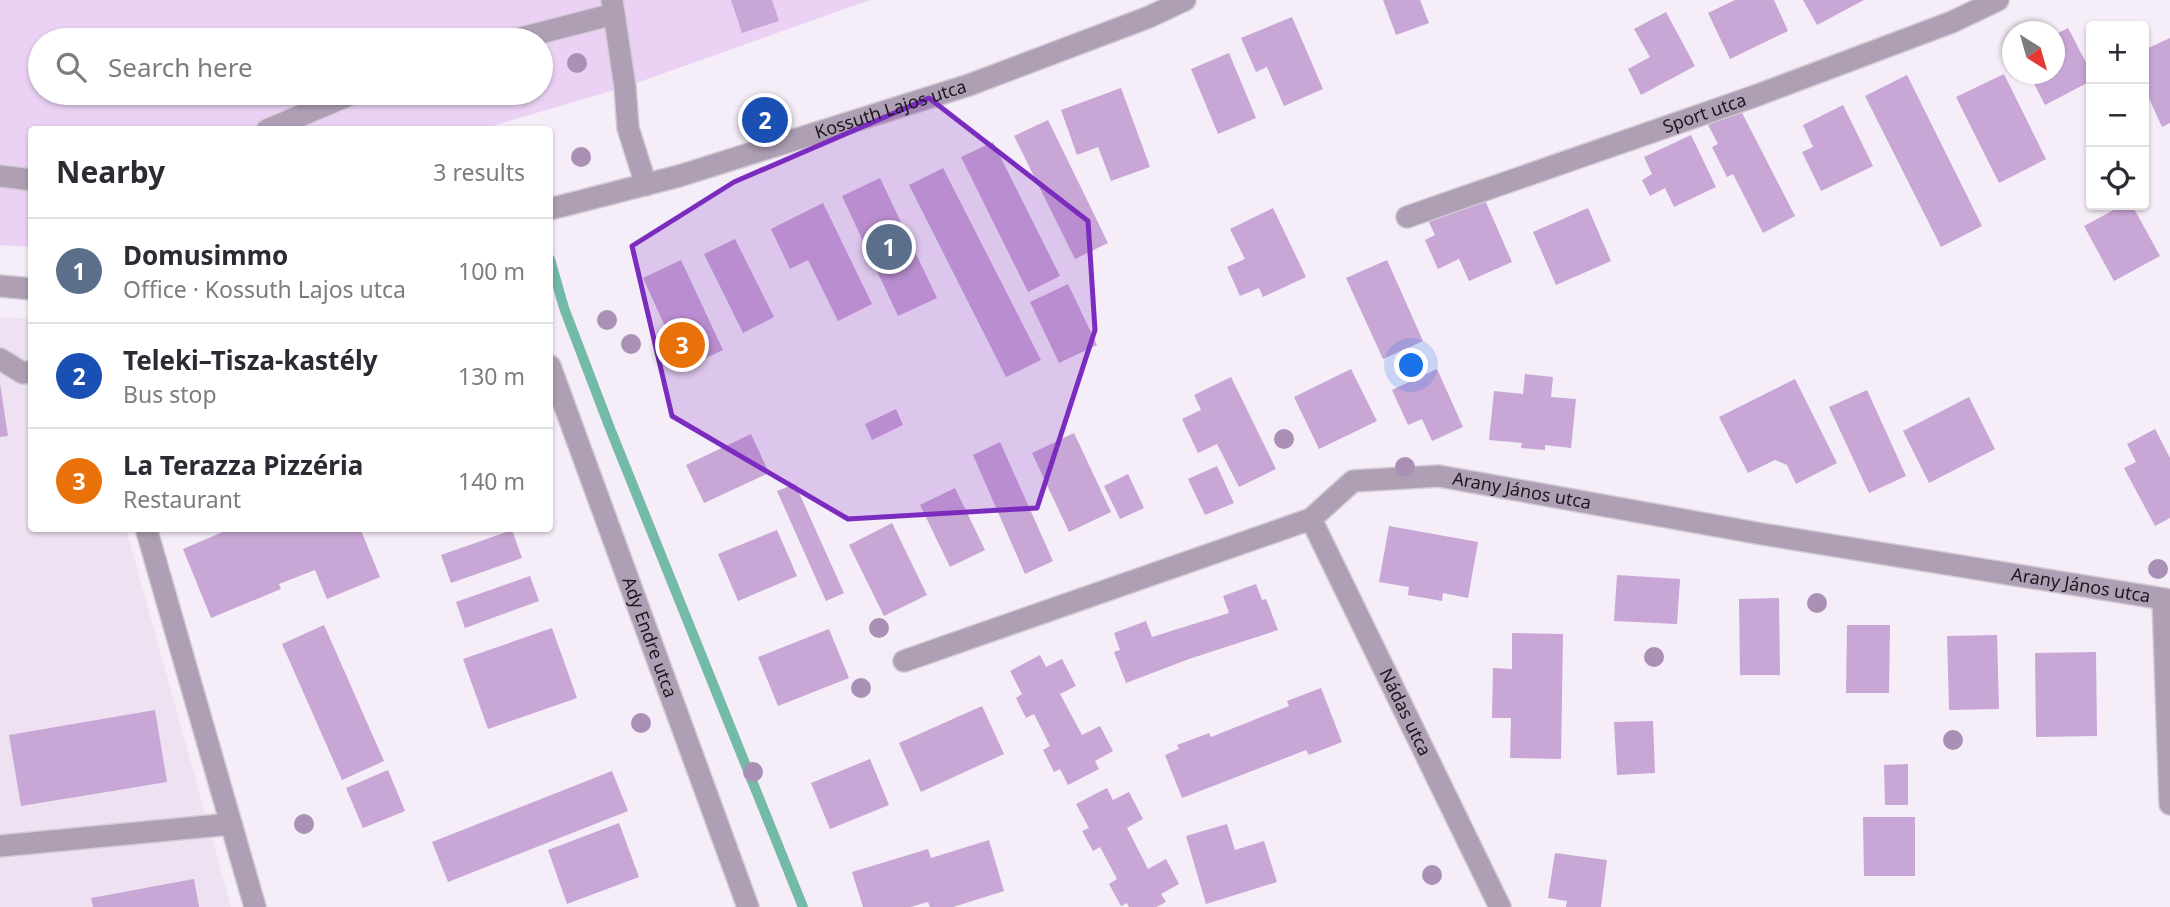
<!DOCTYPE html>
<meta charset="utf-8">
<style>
:root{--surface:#fff;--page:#f7f7f7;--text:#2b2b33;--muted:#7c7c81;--line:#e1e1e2;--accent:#0b8043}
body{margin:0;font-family:"Noto Sans",sans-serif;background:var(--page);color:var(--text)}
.controls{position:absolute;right:21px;top:21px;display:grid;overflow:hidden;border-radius:7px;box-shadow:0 2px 5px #0004}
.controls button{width:63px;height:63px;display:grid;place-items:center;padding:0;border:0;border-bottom:2px solid var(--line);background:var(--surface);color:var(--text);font:35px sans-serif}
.compass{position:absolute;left:2002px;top:21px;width:63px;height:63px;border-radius:50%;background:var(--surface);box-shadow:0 2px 5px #0004;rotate:143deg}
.you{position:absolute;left:1412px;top:366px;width:24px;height:24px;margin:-18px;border:5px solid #fff;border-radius:50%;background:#1a73e8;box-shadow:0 0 0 10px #1a73e833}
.badge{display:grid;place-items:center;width:46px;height:46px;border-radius:50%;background:var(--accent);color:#fff;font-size:23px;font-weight:700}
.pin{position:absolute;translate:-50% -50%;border:4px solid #fff;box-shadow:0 2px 7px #0006}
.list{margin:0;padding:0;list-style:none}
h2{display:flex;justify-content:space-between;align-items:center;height:91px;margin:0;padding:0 28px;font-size:30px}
h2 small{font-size:23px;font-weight:400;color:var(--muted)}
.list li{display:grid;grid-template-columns:46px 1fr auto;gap:21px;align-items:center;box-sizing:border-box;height:105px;padding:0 28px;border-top:2px solid var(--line)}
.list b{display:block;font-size:26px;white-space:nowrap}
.list p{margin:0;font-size:23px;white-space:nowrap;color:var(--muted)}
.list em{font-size:23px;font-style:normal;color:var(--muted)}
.icon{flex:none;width:38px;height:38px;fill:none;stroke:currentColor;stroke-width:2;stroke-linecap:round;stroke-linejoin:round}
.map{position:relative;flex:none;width:2170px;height:907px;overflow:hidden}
.search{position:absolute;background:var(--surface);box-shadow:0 2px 5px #0004;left:28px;top:28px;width:525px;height:77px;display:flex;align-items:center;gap:18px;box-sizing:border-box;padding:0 24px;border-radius:38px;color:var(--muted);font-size:26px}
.panel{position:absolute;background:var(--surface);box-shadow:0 2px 5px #0004;left:28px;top:126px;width:525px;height:406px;border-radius:7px}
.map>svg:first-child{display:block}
</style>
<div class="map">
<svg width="2170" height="907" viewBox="0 0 2170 907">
<rect width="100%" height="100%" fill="#f5edf8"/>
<polygon fill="#ede1f2" points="0,317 31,319 32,528 126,529 231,907 0,907"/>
<path fill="#ebd2f5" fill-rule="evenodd" d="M 0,0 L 870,0 L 625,87 L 482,129 L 32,130 L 31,247 L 0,245 ZM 40,40 L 541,40 L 541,93 L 40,93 Z"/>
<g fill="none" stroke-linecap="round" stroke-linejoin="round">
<polyline stroke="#74baa9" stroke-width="10" points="550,259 564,308 611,431 803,907"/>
</g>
<g fill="#c8a6d5">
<polygon points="731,0 772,0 779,21 742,33"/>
<polygon points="1383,0 1420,0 1429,23 1396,35"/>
<polygon points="1735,0 1774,0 1788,31 1730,59 1708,13"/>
<polygon points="1803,0 1864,0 1817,25"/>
<polygon points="1666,12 1695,66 1641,95 1628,69 1650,57 1634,29"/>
<polygon points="1292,17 1323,89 1284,106 1267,67 1256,72 1241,38"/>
<polygon points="2068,28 2091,72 2091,81 2045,105 2029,74 2054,74 2054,35"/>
<polygon points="2170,38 2170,123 2162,127 2144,87 2144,50"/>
<polygon points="1229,53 1256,118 1218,134 1191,69"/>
<polygon points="2004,74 2046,159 1999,183 1956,97"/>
<polygon points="1907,75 1982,226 1941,247 1865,96"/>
<polygon points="1121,88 1150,167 1111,181 1098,147 1077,155 1061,110"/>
<polygon points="1843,105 1873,166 1821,191 1802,152 1813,147 1803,125"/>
<polygon points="1739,107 1795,216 1763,233 1733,174 1727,177 1712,147 1718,144 1707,123"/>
<polygon points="1048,120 1108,243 1075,259 1014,136"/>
<polygon points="1691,135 1716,187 1674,207 1665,188 1650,196 1642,180 1652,174 1644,157"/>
<polygon points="993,142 1060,276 1028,292 961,157"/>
<polygon points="943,168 1041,360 1006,377 909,185"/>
<polygon points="880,178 937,298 898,316 842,196"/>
<polygon points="1484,198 1512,262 1469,281 1459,259 1438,269 1425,240 1435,235 1429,222"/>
<polygon points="823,203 872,304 838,321 808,260 790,269 771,229"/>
<polygon points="2123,205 2132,205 2160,256 2114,281 2084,226"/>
<polygon points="1273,208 1306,277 1263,297 1259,288 1240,296 1227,267 1245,259 1230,229"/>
<polygon points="1588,208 1611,261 1556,285 1533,232"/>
<polygon points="735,239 774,317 743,333 704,254"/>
<polygon points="681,260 723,350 684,368 643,278"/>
<polygon points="1387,260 1423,341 1383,359 1346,278"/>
<polygon points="1068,284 1097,345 1059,363 1030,302"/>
<polygon points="1351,369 1377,421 1319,449 1294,397"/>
<polygon points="1437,369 1463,427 1432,441 1422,419 1408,425 1392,390"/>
<polygon points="1525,374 1553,377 1551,397 1576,399 1571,448 1545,445 1545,450 1521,448 1522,443 1489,440 1494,391 1523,394"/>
<polygon points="1231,377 1276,469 1239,487 1217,444 1198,453 1182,419 1201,410 1194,395"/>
<polygon points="1795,379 1837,463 1796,484 1787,465 1775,460 1748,473 1719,417"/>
<polygon points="0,384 8,436 0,437"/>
<polygon points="1867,390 1906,476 1869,493 1829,407"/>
<polygon points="1969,397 1995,449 1929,483 1903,431"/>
<polygon points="896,409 903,425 872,440 865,424"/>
<polygon points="2155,429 2170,458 2170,518 2155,526 2124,468 2136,462 2127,444"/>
<polygon points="1074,433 1111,512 1069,532 1032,453"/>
<polygon points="751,434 769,473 704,503 686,465"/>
<polygon points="1000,442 1053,561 1025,574 973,455"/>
<polygon points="1217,466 1234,503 1205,515 1188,479"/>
<polygon points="1128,474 1144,508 1120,519 1104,486"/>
<polygon points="795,484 844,593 826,601 777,491"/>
<polygon points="955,488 985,550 950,567 920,505"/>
<polygon points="892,523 927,595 884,616 849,545"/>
<polygon points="1389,526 1478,542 1468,598 1443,593 1442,601 1408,595 1409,587 1379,582"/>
<polygon points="232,528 360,528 380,577 327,599 315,570 279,584 281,589 211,618 183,549"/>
<polygon points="512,530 522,558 451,583 441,555"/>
<polygon points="777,530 797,576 738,601 718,554"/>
<polygon points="1617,575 1680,579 1677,624 1614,621"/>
<polygon points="530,576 539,601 465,628 456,602"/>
<polygon points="1256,584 1262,600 1266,599 1278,630 1189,659 1126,683 1114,652 1120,650 1114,633 1146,621 1152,637 1229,613 1223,596"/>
<polygon points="1779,598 1780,675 1740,675 1739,599"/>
<polygon points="324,625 384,761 342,780 282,644"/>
<polygon points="1847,625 1890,625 1889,693 1846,693"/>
<polygon points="552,628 577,698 488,729 463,659"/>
<polygon points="829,629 849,678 778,706 758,657"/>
<polygon points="1512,633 1563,634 1561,759 1510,758 1511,718 1492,718 1493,668 1512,669"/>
<polygon points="1997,635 1999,709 1949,710 1947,636"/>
<polygon points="2096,652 2097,736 2036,737 2035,653"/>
<polygon points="1040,655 1046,667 1062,659 1076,686 1060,694 1082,735 1100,726 1113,751 1095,761 1099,769 1068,785 1060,769 1054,772 1043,750 1050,746 1034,714 1026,718 1016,698 1022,694 1010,671"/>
<polygon points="1321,688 1342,742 1309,755 1306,750 1182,798 1165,755 1179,749 1177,745 1209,733 1211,737 1289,706 1287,701"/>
<polygon points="982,706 1004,754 921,792 899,743"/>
<polygon points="155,710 167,782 21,806 9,735"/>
<polygon points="1653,721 1655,773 1617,775 1614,722"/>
<polygon points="870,759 889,805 830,829 811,783"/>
<polygon points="1908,764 1908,805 1885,805 1884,765"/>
<polygon points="388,770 405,811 363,828 346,788"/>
<polygon points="612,771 628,811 448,882 432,842"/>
<polygon points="1107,788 1113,800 1129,792 1143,819 1127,828 1148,869 1166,859 1179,884 1161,894 1166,902 1156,907 1129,907 1127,903 1121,906 1109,884 1117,879 1100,847 1093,851 1082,831 1089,828 1076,804"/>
<polygon points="1863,817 1915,817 1915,876 1864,876"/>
<polygon points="619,823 639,877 567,904 548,850"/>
<polygon points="1227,824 1235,850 1264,841 1277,882 1206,904 1186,836"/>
<polygon points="989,840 1004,891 953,907 930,907 928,902 910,907 863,907 852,872 928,849 931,858"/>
<polygon points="1555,853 1607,860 1601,907 1566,907 1567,901 1548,898"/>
<polygon points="194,879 199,907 93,907 91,898"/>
</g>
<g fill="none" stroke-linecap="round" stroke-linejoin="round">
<defs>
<g id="minor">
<polyline points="612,0 625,87 628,128 646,185"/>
<polyline points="513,40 614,14"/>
<polyline points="267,130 354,93"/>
<polyline points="0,176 32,180"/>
<path id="s1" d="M 550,209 L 679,176 L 969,85 L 1149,17 L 1185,0"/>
<path id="s2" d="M 1407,217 L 1755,96 L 1952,22 L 1998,0"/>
<polyline points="0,286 32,289"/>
<polyline points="0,359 23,373 32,371"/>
<path id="s3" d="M 550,366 L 748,907"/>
<path id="s4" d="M 1311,519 L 1500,907"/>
<polyline points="146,528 255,907"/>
<polyline points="2163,599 2170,804"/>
<path id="s5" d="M 904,661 L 1311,519 L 1353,481 L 1439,476 L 1762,534 L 2170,600"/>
<polyline points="0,846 231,824"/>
</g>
</defs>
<use href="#minor" stroke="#d2cbd5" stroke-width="24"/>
<use href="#minor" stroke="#ae9fb4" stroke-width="21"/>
</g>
<g fill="#ab90b5">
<circle cx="577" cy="63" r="10"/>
<circle cx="581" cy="157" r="10"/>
<circle cx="607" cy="320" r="10"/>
<circle cx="631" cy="344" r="10"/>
<circle cx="1284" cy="439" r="10"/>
<circle cx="1405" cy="467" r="10"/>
<circle cx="2158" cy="569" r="10"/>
<circle cx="1817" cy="603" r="10"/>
<circle cx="879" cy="628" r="10"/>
<circle cx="1654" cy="657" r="10"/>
<circle cx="861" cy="688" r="10"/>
<circle cx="641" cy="723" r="10"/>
<circle cx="1953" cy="740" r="10"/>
<circle cx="753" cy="772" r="10"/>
<circle cx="304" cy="824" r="10"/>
<circle cx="1432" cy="875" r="10"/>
</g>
<path fill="#7b2cbf" fill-opacity="0.2" stroke="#7b2cbf" stroke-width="5" stroke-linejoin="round" d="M 929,98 L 1088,221 L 1095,330 L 1037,508 L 848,519 L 672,416 L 632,246 L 734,182 Z"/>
<g text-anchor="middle" stroke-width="6" stroke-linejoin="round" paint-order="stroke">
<g font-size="18" fill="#1b191c" stroke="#fff">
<text dy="6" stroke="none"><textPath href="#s1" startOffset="355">Kossuth Lajos utca</textPath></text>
<text dy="6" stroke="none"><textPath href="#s2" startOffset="315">Sport utca</textPath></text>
<text dy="6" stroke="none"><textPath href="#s5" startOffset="658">Arany János utca</textPath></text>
<text dy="6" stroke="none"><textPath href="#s5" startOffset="1225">Arany János utca</textPath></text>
<text dy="6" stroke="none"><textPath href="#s3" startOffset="289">Ady Endre utca</textPath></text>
<text dy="6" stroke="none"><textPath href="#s4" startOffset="215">Nádas utca</textPath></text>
</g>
</g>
</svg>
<div class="controls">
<button>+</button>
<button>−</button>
<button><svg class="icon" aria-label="locate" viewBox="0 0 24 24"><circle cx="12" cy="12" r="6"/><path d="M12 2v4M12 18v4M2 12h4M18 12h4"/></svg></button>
</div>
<svg class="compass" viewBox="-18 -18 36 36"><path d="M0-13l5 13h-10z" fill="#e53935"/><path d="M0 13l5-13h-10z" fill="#7c7c81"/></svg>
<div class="you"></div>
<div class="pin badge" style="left:889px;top:247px;background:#5c6f8a">1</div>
<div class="pin badge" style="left:765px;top:120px;background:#1a4fb4">2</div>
<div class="pin badge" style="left:682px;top:345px;background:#e8710a">3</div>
<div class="search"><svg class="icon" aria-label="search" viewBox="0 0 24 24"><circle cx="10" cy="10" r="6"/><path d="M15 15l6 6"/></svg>Search here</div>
<section class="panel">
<h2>Nearby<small>3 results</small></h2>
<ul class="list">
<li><span class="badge" style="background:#5c6f8a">1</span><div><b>Domusimmo</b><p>Office · Kossuth Lajos utca</p></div><em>100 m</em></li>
<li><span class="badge" style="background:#1a4fb4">2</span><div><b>Teleki–Tisza-kastély</b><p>Bus stop</p></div><em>130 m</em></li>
<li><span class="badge" style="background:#e8710a">3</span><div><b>La Terazza Pizzéria</b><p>Restaurant</p></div><em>140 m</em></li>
</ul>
</section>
</div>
